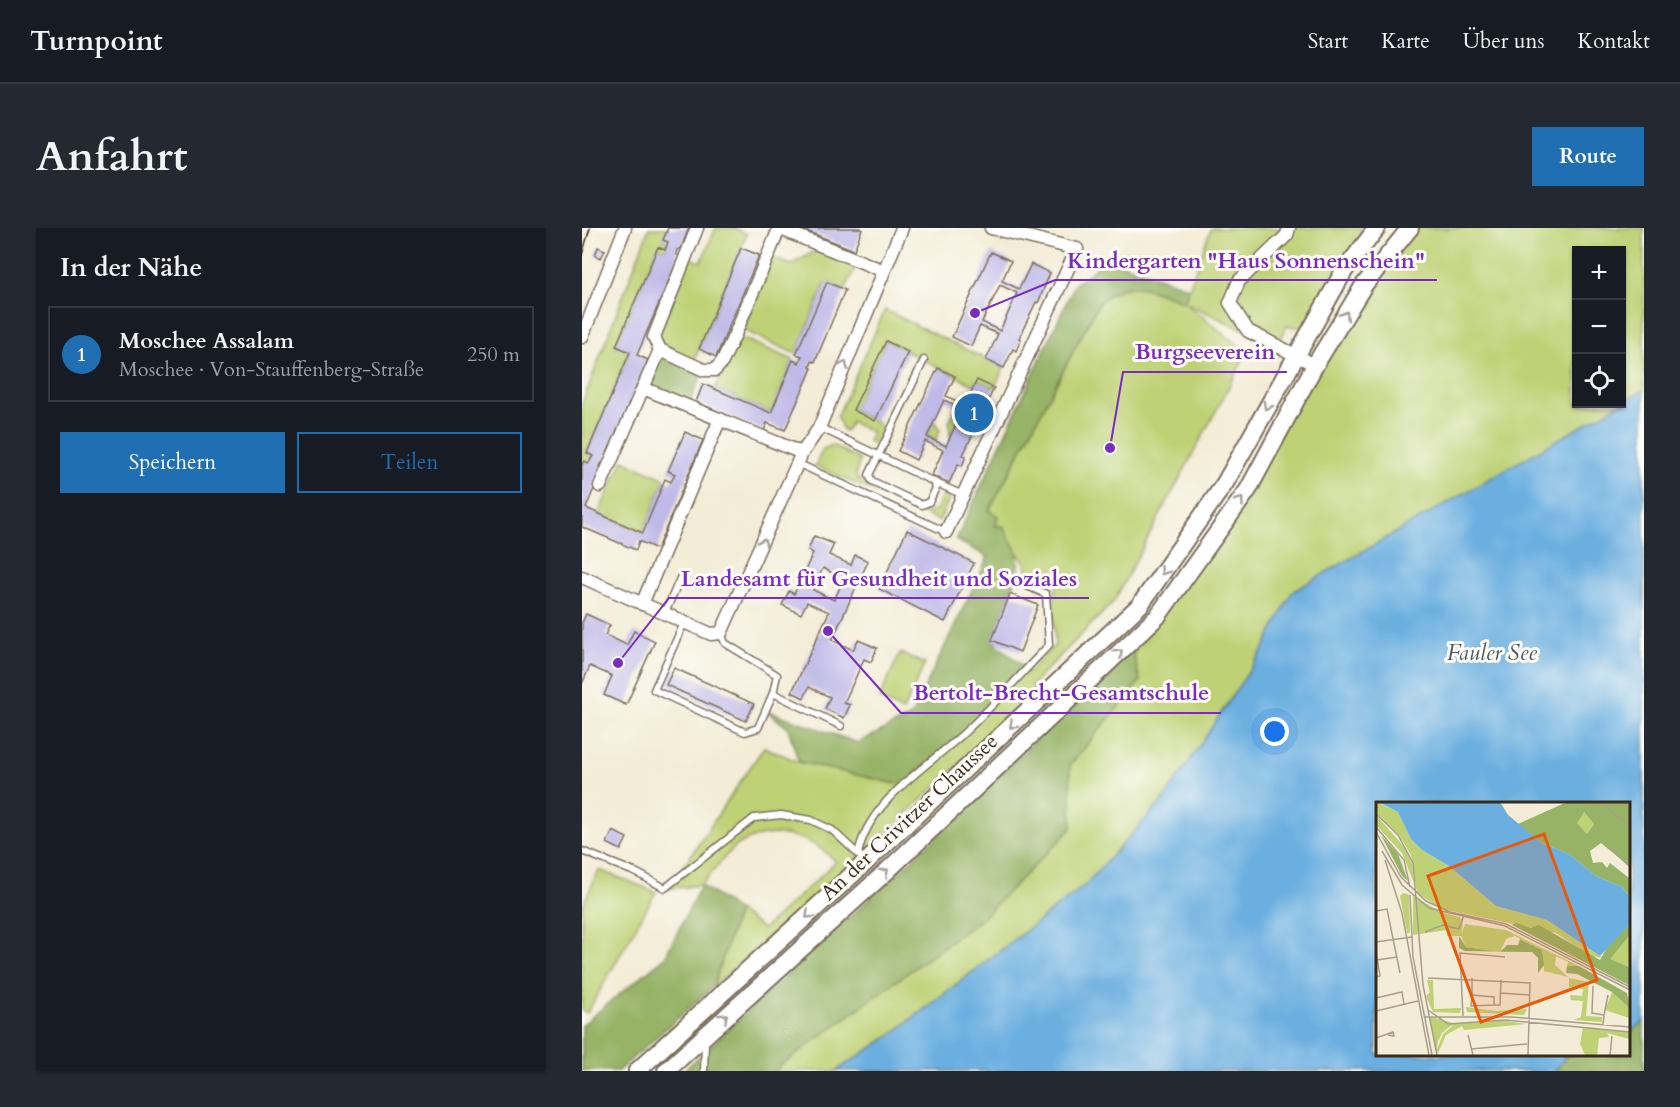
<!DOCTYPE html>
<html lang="de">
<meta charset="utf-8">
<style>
:root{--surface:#171b24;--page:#242831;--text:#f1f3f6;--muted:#9ea1a6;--line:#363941;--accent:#1f6fb2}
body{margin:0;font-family:Cardo,serif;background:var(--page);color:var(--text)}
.controls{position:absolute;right:18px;top:18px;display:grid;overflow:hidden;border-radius:0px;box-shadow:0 2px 4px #0004}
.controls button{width:54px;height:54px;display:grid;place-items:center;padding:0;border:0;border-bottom:2px solid var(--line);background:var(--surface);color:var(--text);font:30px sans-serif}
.you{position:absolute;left:693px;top:504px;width:21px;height:21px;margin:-15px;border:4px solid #fff;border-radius:50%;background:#1a73e8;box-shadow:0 0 0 9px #1a73e833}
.badge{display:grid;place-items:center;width:39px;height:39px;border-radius:50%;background:var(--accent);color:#fff;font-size:20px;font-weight:700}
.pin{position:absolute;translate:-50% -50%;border:3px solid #fff;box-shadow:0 2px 6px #0006}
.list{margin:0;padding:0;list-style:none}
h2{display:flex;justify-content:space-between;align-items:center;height:78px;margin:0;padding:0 24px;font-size:26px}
h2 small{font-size:20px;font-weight:400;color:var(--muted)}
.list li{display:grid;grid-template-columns:39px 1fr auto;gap:18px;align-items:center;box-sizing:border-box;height:96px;margin:0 12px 12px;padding:0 12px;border:2px solid var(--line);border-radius:0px}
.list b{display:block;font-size:22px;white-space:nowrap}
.list p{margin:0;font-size:20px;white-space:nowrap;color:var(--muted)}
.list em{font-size:20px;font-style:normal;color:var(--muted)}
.actions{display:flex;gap:12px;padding:18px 24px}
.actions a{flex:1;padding:14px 0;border:2px solid var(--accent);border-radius:0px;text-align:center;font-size:21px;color:var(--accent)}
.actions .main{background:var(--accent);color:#fff}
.icon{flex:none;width:33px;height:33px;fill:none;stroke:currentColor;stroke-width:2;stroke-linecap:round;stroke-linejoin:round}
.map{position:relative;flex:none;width:1062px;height:843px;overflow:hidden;border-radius:0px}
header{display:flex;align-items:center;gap:36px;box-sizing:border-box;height:84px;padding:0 30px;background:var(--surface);border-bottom:2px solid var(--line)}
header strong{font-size:28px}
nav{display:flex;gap:33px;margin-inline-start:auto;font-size:21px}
.intro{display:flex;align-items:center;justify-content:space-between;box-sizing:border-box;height:144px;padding:0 36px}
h1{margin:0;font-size:42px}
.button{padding:15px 27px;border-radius:0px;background:var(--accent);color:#fff;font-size:21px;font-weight:700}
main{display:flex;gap:36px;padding:0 36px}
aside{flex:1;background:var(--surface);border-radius:0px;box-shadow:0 2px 4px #0004}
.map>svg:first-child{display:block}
</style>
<header>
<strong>Turnpoint</strong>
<nav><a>Start</a><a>Karte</a><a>Über uns</a><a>Kontakt</a></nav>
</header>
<div class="intro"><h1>Anfahrt</h1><a class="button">Route</a></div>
<main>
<aside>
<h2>In der Nähe<small></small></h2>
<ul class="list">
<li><span class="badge">1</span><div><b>Moschee Assalam</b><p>Moschee · Von-Stauffenberg-Straße</p></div><em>250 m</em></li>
</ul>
<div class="actions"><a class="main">Speichern</a><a>Teilen</a></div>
</aside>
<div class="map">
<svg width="1062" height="843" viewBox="0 0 1062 843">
<rect width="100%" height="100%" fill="#fdfcf7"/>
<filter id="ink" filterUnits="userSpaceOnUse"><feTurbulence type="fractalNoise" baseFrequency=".0167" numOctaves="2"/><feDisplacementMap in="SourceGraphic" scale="12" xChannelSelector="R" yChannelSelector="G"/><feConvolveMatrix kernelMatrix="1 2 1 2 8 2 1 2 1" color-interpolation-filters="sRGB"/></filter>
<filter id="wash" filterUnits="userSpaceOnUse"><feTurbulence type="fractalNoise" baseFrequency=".008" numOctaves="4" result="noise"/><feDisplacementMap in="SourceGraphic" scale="24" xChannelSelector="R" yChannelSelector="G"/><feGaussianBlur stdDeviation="1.35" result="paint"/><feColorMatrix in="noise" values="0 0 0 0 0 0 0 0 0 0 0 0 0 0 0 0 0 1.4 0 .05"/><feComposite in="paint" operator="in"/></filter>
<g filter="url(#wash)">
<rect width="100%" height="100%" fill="#f3ecd6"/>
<g fill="#bed174" stroke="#7c7e49" stroke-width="1.5">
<polygon points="67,0 86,0 81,12 86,14 83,22 76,19 34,118 48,124 5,225 11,228 7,235 2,233 0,237 0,176"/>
<polygon points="134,0 152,0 165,6 112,133 81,118 76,109 108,30 119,34"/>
<path d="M 629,0 L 795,0 L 729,100 L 705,98 L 696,118 L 604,75 L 665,125 L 532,373 L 450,457 L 453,465 L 310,599 L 131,759 L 156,683 L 181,701 L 254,634 C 230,608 190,597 157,616 C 146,622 129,647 119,657 L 86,661 L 182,519 L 217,534 L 319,557 L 444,441 L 446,445 L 473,417 L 471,375 L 476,352 L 470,350 L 465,360 L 461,362 L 449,354 L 443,334 L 429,318 L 421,298 L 414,298 L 414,292 L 407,283 L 518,73 C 549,48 569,62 602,74 Z"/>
<polygon points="831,0 1062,0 1062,162 1040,175 1040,22 994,22 994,176 1039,176 710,364 681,422 582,571 502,658 307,808 254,843 191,843 399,691 489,600 488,537 558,453 550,419 666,262 733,137"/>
<polygon points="235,22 274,38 263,62 244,54 214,126 161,102 191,30 209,37"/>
<polygon points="303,82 422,140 412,160 395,152 392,157 304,113 271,182 296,195 299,206 294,217 286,213 290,204 269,194 264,203 261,202 255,189"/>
<polygon points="157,109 211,132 189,185 133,161"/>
<polygon points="375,178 381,181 368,208 367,194"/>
<polygon points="352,193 358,202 353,213 345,209"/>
<polygon points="250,217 278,232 274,246 276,252 346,285 354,282 362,265 365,266 367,272 357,293 233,238 241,221"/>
<polygon points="41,232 83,251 61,305 16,286"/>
<polygon points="318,425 343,436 321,483 297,471"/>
<polygon points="17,642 74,664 5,785 0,782 0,679"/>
</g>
<g fill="#96b366" stroke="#686e42" stroke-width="1.5">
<path d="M 526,31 L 607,60 L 602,74 C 569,62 549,48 518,73 L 407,283 L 416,288 L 414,298 L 421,298 L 436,326 L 436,346 L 410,412 L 444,441 L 383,504 L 319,557 L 217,534 L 206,500 L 183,482 L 276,515 L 329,488 L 406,329 L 374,312 L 493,56 Z"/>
<polygon points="78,122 122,142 106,179 61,160"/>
<polygon points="550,419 558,453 488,537 490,600 399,691 191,843 101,843 350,613"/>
<polygon points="119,657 156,683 131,759 36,843 0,843 0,797 83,729"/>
<polygon points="1062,794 1062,843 973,843 985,827 1046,826 1046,805"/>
</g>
<polygon fill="#6aafe0" stroke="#526c7f" stroke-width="1.5" points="1062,162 1062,794 1046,805 1046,576 795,576 795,826 985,827 973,843 254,843 308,808 502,658 582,571 681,422 710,364"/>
<g id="blocks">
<g fill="#bfb9e7" fill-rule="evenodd">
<polygon points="86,0 107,0 99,20 95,22 94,26 97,28 55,127 66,132 23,233 19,236 18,239 20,241 4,280 61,305 83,251 89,254 93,246 86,243 103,204 121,212 75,321 57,313 54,322 0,299 0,237 2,233 7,235 9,231 11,228 5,225 48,124 34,118 76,19 83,22 86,14 81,12"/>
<polygon points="217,0 277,0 280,1 272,22"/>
<polygon points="16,19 23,22 19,30 13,27"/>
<polygon points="159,20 177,27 134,129 117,121"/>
<path d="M 409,24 L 429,33 L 420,53 L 437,61 L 449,36 L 468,45 L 456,75 L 454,74 L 437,110 L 439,112 L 434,123 L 431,121 L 422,140 L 404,132 L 416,106 L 398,98 L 389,118 L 370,109 ZM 418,57 L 435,65 L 418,103 L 400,94 Z"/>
<polygon points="245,54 263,62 233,134 230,133 228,139 230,140 203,202 185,195 182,203 114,174 121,156 189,185 211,132 217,135 218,132 220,128 214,126"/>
<polygon points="304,113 326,124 293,193 271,182"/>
<path d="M 356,140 L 373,148 L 364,168 L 383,177 L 395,152 L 412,160 L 403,179 L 407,181 L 402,191 L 399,189 L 381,227 L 384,228 L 380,238 L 376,236 L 367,255 L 350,247 L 361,222 L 343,213 L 334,232 L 316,223 ZM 362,172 L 381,181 L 364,218 L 345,209 Z"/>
<polygon points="325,302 392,335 363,394 297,361"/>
<path d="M 232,308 L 252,316 L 247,327 L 269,337 L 273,327 L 286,333 L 250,412 L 271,422 L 276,412 L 295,420 L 289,434 L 282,431 L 262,475 L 268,477 L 262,490 L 243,481 L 248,469 L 227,459 L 222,470 L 210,464 L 247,384 L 225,374 L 219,386 L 200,377 L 207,363 L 212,366 L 231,325 L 226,322 ZM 241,340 L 262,351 L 252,372 L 231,362 Z"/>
<polygon points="428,366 456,377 438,424 410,412"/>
<polygon points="4,386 28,397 23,407 45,417 52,403 73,413 44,477 22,467 30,448 8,438 0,456 0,395"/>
<polygon points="92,440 172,476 164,493 84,457"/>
<polygon points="31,603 45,610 39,622 25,615"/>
</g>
</g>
</g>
<g filter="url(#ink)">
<use href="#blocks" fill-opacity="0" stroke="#7b6e5e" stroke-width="1.5"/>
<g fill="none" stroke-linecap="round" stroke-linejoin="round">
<defs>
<g id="service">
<polyline points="237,199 352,254 354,260 347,274 340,277 290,253 287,247 342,132"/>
<polyline points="215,235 364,304"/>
<polyline points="352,254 381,267"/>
<polyline points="83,385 99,348"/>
<polyline points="102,395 72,462 163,504 176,500 191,465 195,447 143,415 139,405"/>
<polyline points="191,465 259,498"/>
<polyline points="0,623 55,645 83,660 172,590 199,587 229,592 250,602 278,628"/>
<path d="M 276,627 C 285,573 346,539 383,504 C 412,477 439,446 467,417 L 464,366 L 443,357"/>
<polyline points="122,843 123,814"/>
</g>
<g id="minor">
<polyline points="115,0 72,109 78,122 122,142 133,142 140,134 154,104 197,1"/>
<polyline points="196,0 302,43"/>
<polyline points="707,0 705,7 657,53 648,75 666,103 733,137"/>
<polyline points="0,109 43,0"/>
<polyline points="78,122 61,160 220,225"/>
<polyline points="18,258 61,160"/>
<polyline points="364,304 495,21 409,0"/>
<polyline points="0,349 129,406 139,405 220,225 237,200 320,0"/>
<polyline points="60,376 138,191"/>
</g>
<g id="tertiary">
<polyline points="55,843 284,634 558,377 643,255 762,43 795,0"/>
<polyline points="84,843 305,643 575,389 666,262 733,137 782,57 828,0"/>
</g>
</defs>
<use href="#service" stroke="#7b6e5e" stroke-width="9"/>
<use href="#minor" stroke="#7b6e5e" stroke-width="15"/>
<use href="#tertiary" stroke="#7b6e5e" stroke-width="20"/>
<use href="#service" stroke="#fff" stroke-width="6"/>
<use href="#minor" stroke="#fff" stroke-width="12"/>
<use href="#tertiary" stroke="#fff" stroke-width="16"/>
<polyline stroke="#3b2a1e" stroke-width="1.5" points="0,27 8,0"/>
</g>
<defs><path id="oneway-chevron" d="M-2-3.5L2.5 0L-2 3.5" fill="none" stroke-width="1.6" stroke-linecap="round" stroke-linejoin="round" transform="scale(1.5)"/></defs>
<g stroke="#a79f9a">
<use href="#oneway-chevron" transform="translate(763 87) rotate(-58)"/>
<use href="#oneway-chevron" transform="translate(262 137) rotate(-67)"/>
<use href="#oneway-chevron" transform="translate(685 178) rotate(119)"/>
<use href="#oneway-chevron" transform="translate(658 273) rotate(-54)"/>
<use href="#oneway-chevron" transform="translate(181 314) rotate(-66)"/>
<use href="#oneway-chevron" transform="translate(582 343) rotate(125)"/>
<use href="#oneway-chevron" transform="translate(537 425) rotate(-43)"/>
<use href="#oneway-chevron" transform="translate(431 497) rotate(137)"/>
<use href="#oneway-chevron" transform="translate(303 644) rotate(-42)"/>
<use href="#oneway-chevron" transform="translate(227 687) rotate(138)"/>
<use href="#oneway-chevron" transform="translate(142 789) rotate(-42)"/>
</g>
</g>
<g text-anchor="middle" stroke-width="6" stroke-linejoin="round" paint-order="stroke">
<g font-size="21" fill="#3b2a1e" stroke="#fdfcf7">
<text transform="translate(327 589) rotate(-43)" y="7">An der Crivitzer Chaussee</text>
</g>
<g font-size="22" font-style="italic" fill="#4b5962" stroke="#fdfcf7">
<text x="910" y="432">Fauler See</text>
</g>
</g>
<g transform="translate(794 574)">
<rect width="254" height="254" fill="#f3ecd6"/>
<path d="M 0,0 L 22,10 L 35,37 L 46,48 L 73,64 L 120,104 L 171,118 L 227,156 L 215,154 L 180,131 L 66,107 L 41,91 L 35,53 L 23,33 L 0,11 ZM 208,10 L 218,22 L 211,32 L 200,21 ZM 0,13 L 30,47 L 36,62 L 38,81 L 26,51 L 0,23 ZM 28,91 L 33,93 L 34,131 L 31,131 L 24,94 ZM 37,94 L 65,110 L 83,115 L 87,118 L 86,131 L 89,122 L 130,128 L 203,164 L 191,164 L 192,160 L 180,154 L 179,163 L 192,175 L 168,169 L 166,148 L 139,134 L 130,137 L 124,150 L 90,145 L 85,134 L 71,134 L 71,128 L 37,133 ZM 253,134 L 253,165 L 233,157 ZM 193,176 L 213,180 L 210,214 L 226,215 L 226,220 L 198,218 L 205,215 L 207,199 L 195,198 L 194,193 L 206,194 L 207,187 L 193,185 ZM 51,178 L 57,178 L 58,207 L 85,206 L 84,211 L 57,210 L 50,194 L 54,190 ZM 236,190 L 253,195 L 253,225 L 253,216 L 229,208 ZM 90,205 L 120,209 L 151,207 L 148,213 L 91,210 ZM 53,214 L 80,222 L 73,225 L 66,231 L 62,239 L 61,248 L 67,232 L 79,222 L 124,218 L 150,222 L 88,228 L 86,224 L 70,233 L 62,251 L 60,249 ZM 207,225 L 253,230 L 253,237 L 231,231 L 233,235 L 223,236 L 221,253 L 209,253 L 204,242 Z" fill="#bed174"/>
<path d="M 191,0 L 253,0 L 253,64 L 225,41 L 214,49 L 217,61 L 226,60 L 231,66 L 234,61 L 253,76 L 253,94 L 246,85 L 220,74 L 193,52 L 166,41 L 142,22 ZM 208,10 L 218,22 L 211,32 L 201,21 ZM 5,33 L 22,52 L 32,79 L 26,74 ZM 140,121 L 155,126 L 163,123 L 224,158 L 233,142 L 253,123 L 253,134 L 234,157 L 253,165 L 253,183 L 136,123 ZM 83,134 L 90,145 L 124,150 L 131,143 L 142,143 L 144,137 L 166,148 L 168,163 L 162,171 L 162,156 L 156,150 L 89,149 L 83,146 ZM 191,164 L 203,164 L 251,191 L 253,205 L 236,190 L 201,172 L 190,171 Z" fill="#96b366" fill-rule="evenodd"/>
<path d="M 2,0 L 124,0 L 132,13 L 166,41 L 193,52 L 220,74 L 246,85 L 253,94 L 253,123 L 224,154 L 171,118 L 120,104 L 73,64 L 46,48 L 35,37 L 22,10 Z" fill="#6aafe0"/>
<path fill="none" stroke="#a99e8c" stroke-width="1.5" d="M 224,0 L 254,24M 0,12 L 22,33 L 37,61 L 47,183 L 61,253M 0,25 L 28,58 L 34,85M 0,30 L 25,75 L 50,99 L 74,110 L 130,122 L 254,185M 233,45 L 254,65M 6,49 L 26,83 L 53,106 L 129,124 L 254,188M 9,58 L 26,111 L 53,253M 34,93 L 37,155 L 56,253M 0,109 L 11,107 L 24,171M 49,130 L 67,123 L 83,127 L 88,113M 0,140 L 36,135M 0,150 L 4,174 L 0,175M 1,158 L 21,155M 52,176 L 154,181 L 152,253M 217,184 L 216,211 L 228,213 L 227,223M 125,191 L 154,193M 96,193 L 118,195 L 118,203 L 95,204 L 96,193 L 96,176M 0,196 L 26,190 L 28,202M 118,203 L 124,203 L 125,178M 52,208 L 72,222 L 130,218 L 254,230M 0,209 L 42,199M 228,213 L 232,193M 87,214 L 84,151 L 129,155M 48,215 L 136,215 L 254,225M 92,233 L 97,253M 0,236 L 17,230 L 18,234 L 12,233M 95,247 L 151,242M 234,253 L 236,234"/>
<path fill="#e8590c" fill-opacity="0.15" stroke="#e8590c" stroke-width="3" d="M 168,32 L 221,178 L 105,220 L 52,74 Z"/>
<rect width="254" height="254" fill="none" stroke="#3b2a1e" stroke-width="3"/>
</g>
<path fill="none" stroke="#7b2cbf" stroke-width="2" d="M393 85L473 52H855M528 220L541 144H705M36 435L87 370H507M246 403L319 485H639"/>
<g fill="#7b2cbf" stroke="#fdfcf7" stroke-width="2">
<circle cx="393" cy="85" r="6"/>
<circle cx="528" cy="220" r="6"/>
<circle cx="36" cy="435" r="6"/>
<circle cx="246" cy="403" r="6"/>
</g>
<g font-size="22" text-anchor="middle" font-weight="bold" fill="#7b2cbf" stroke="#fdfcf7" stroke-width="6" stroke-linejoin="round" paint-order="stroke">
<text x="664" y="40">Kindergarten "Haus Sonnenschein"</text>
<text x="623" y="131">Burgseeverein</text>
<text x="297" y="358">Landesamt für Gesundheit und Soziales</text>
<text x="479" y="472">Bertolt-Brecht-Gesamtschule</text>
</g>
</svg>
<div class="controls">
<button>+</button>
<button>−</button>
<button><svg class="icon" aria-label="locate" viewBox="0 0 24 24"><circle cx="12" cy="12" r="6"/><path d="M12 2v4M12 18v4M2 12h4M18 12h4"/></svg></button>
</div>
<div class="you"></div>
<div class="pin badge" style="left:392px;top:185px">1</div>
</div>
</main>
